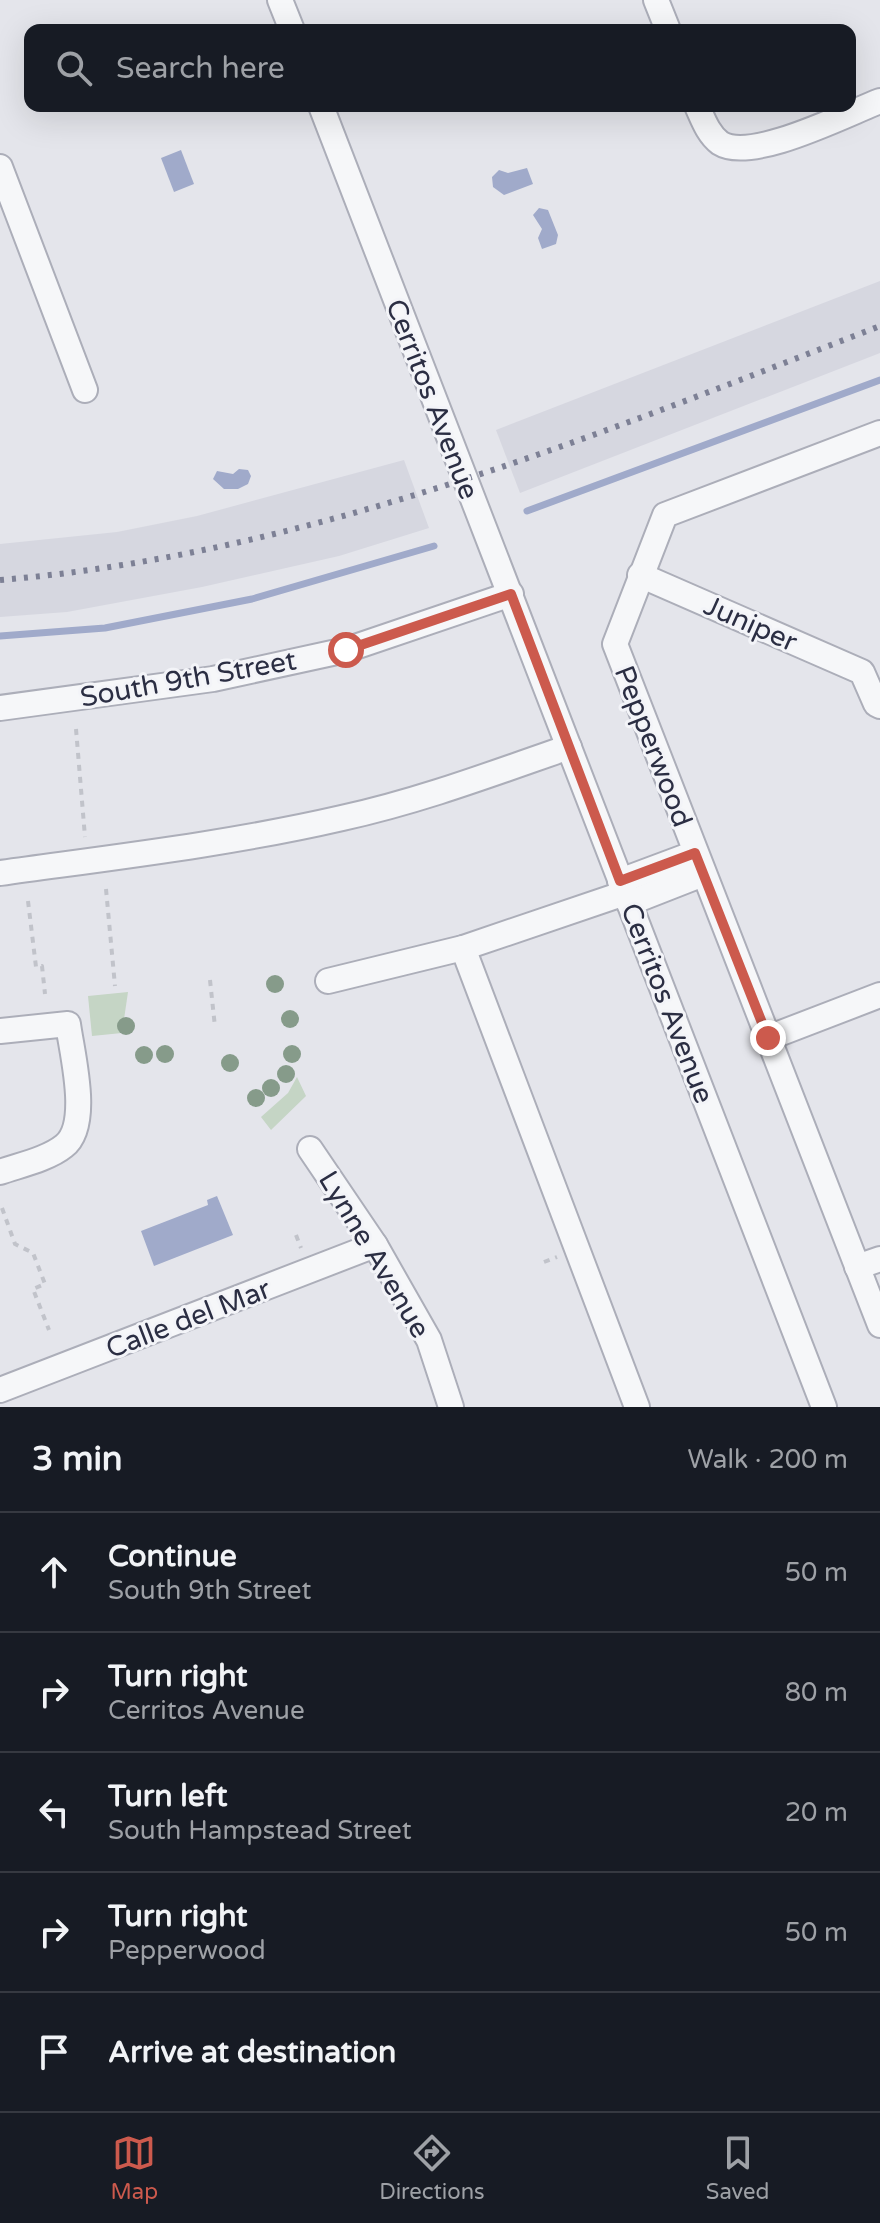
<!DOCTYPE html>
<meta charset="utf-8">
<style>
:root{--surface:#171b24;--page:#20242c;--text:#f1f3f6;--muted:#9ea1a6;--line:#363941;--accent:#cc5a4d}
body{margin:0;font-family:"Varela Round",sans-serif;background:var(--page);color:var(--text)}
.stop{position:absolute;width:24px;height:24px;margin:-18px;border:6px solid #cc5a4d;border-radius:50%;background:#fff}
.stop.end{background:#cc5a4d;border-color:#fff;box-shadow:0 2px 8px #0008}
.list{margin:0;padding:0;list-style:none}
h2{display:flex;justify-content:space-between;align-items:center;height:104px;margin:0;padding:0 32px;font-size:34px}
h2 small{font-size:26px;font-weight:400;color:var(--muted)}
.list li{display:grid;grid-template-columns:52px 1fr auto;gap:24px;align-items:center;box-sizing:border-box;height:120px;padding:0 32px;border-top:2px solid var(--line)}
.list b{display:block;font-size:30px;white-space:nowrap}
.list p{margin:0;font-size:26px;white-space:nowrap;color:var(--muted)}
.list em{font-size:26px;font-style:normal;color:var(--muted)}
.icon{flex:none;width:44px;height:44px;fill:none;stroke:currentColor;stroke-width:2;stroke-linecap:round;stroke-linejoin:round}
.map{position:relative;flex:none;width:880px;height:1407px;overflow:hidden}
.search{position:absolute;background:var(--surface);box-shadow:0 8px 32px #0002;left:24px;right:24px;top:24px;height:88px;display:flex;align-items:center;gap:20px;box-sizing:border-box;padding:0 28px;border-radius:16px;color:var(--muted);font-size:30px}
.sheet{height:704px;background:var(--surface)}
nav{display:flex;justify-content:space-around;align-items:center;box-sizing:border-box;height:112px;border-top:2px solid var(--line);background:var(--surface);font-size:22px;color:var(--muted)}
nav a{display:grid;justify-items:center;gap:4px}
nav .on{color:var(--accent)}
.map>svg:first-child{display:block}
</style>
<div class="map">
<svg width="880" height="1407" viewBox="0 0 880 1407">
<rect width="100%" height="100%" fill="#e4e5eb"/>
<g fill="#d6d7e0">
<polygon points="880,281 880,353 520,493 496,430"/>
<polygon points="404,460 429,528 339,556 202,587 67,612 0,617 0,544 117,532 197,516"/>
</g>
<g fill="#c5d5c5">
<polygon points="128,992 122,1033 92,1036 88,996"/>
<polygon points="297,1077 306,1096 271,1130 261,1117 288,1093"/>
</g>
<g fill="#a0aaca">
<polygon points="181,150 194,184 174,192 161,158"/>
<polygon points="527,168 533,184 504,195 493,187 492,177 499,170 508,173"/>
<polygon points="539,208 548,210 558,235 556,244 542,249 538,238 542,229 533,215"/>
<polygon points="239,469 248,470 251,476 248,484 238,489 224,489 213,479 217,471 233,474"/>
<polygon points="217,1196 233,1235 154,1266 141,1231 208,1205 207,1200"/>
</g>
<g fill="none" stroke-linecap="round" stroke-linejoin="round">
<g stroke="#a0aaca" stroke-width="7">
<polyline points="527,511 880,380"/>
<polyline points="0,636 105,628 252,599 434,546"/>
</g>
<defs>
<g id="minor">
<polyline points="280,0 292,30"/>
<polyline points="656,0 668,30"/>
<polyline points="321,106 824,1407"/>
<path d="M 697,106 C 703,119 708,134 720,143 C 751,163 846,114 880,101"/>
<polyline points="0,167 85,390"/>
<polyline points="880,433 665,515 615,644 880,1325"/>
<polyline points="640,575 862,672 876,704 880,706"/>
<polyline points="0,708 213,679 346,650 511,594"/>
<path d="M 0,873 C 115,857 229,844 342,818 C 420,801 494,773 569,747"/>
<polyline points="620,881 695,853"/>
<polyline points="629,903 703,874"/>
<polyline points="463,948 637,1407"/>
<polyline points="328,981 463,948 625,893"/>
<path d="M 0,1031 L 68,1024 C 72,1054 91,1125 64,1146 C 48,1159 20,1165 0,1172"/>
<polyline points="768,1038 880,995"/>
<polyline points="310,1149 375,1245 429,1340 451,1407"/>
<polyline points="857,1267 880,1259"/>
<polyline points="0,1390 375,1245"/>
</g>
</defs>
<use href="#minor" stroke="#acaeb9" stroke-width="28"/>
<g stroke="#c1c3ca" stroke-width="4" stroke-dasharray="6 6" stroke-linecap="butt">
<polyline points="76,729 85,837"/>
<polyline points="106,889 115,986"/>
<polyline points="28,901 36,967 42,966 45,994"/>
<polyline points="210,980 215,1027"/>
<polyline points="2,1208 15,1244 33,1253 45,1284 33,1289 49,1330"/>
<polyline points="296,1235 301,1248"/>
<polyline points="544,1262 557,1257"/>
</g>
<use href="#minor" stroke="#f6f7f9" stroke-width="24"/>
<path stroke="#7d8095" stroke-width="6" stroke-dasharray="4 8" stroke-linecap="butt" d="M 0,580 C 305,555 597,435 880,326"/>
</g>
<g fill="#869b8a">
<circle cx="275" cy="984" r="9"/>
<circle cx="290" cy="1019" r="9"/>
<circle cx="126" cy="1026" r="9"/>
<circle cx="165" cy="1054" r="9"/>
<circle cx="292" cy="1054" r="9"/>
<circle cx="144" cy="1055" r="9"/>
<circle cx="230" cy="1063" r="9"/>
<circle cx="286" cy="1074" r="9"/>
<circle cx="271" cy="1088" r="9"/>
<circle cx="256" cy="1098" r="9"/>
</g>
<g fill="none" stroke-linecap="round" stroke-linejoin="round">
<polyline stroke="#cc5a4d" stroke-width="10" points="346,650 511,594 620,881 695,853 768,1038"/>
</g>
<g text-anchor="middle" stroke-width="6" stroke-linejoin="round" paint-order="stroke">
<g font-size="28" fill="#2b2e43" stroke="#f3f4f8">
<text transform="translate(433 399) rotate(69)" y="10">Cerritos Avenue</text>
<text transform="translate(751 623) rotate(24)" y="10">Juniper</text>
<text transform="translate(188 678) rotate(-10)" y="10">South 9th Street</text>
<text transform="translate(654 746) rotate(69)" y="10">Pepperwood</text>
<text transform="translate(668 1003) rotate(69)" y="10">Cerritos Avenue</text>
<text transform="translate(375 1254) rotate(59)" y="10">Lynne Avenue</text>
<text transform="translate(188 1318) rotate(-21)" y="10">Calle del Mar</text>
</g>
</g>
</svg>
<div class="stop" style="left:346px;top:650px"></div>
<div class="stop end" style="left:768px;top:1038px"></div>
<div class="search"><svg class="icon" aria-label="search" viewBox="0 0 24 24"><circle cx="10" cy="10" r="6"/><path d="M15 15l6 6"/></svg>Search here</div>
</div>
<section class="sheet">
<h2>3 min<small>Walk · 200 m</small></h2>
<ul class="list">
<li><svg class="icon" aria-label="ahead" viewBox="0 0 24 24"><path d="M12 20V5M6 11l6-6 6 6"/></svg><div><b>Continue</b><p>South 9th Street</p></div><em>50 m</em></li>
<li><svg class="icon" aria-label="right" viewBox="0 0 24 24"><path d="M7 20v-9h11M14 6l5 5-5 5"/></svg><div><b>Turn right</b><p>Cerritos Avenue</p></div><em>80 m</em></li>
<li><svg class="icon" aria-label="left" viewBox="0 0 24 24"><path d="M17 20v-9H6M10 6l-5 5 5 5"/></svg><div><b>Turn left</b><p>South Hampstead Street</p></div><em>20 m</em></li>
<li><svg class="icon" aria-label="right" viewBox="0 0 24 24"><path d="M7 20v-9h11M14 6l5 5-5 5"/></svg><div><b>Turn right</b><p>Pepperwood</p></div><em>50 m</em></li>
<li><svg class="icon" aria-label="arrive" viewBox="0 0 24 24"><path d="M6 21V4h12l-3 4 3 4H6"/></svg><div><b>Arrive at destination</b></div></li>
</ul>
</section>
<nav>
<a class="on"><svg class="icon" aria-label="map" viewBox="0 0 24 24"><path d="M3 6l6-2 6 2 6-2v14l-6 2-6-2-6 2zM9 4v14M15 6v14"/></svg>Map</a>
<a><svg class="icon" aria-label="directions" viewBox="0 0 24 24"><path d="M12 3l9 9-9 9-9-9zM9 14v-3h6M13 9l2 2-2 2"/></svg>Directions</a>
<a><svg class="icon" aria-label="saved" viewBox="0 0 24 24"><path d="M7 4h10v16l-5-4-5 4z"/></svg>Saved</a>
</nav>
